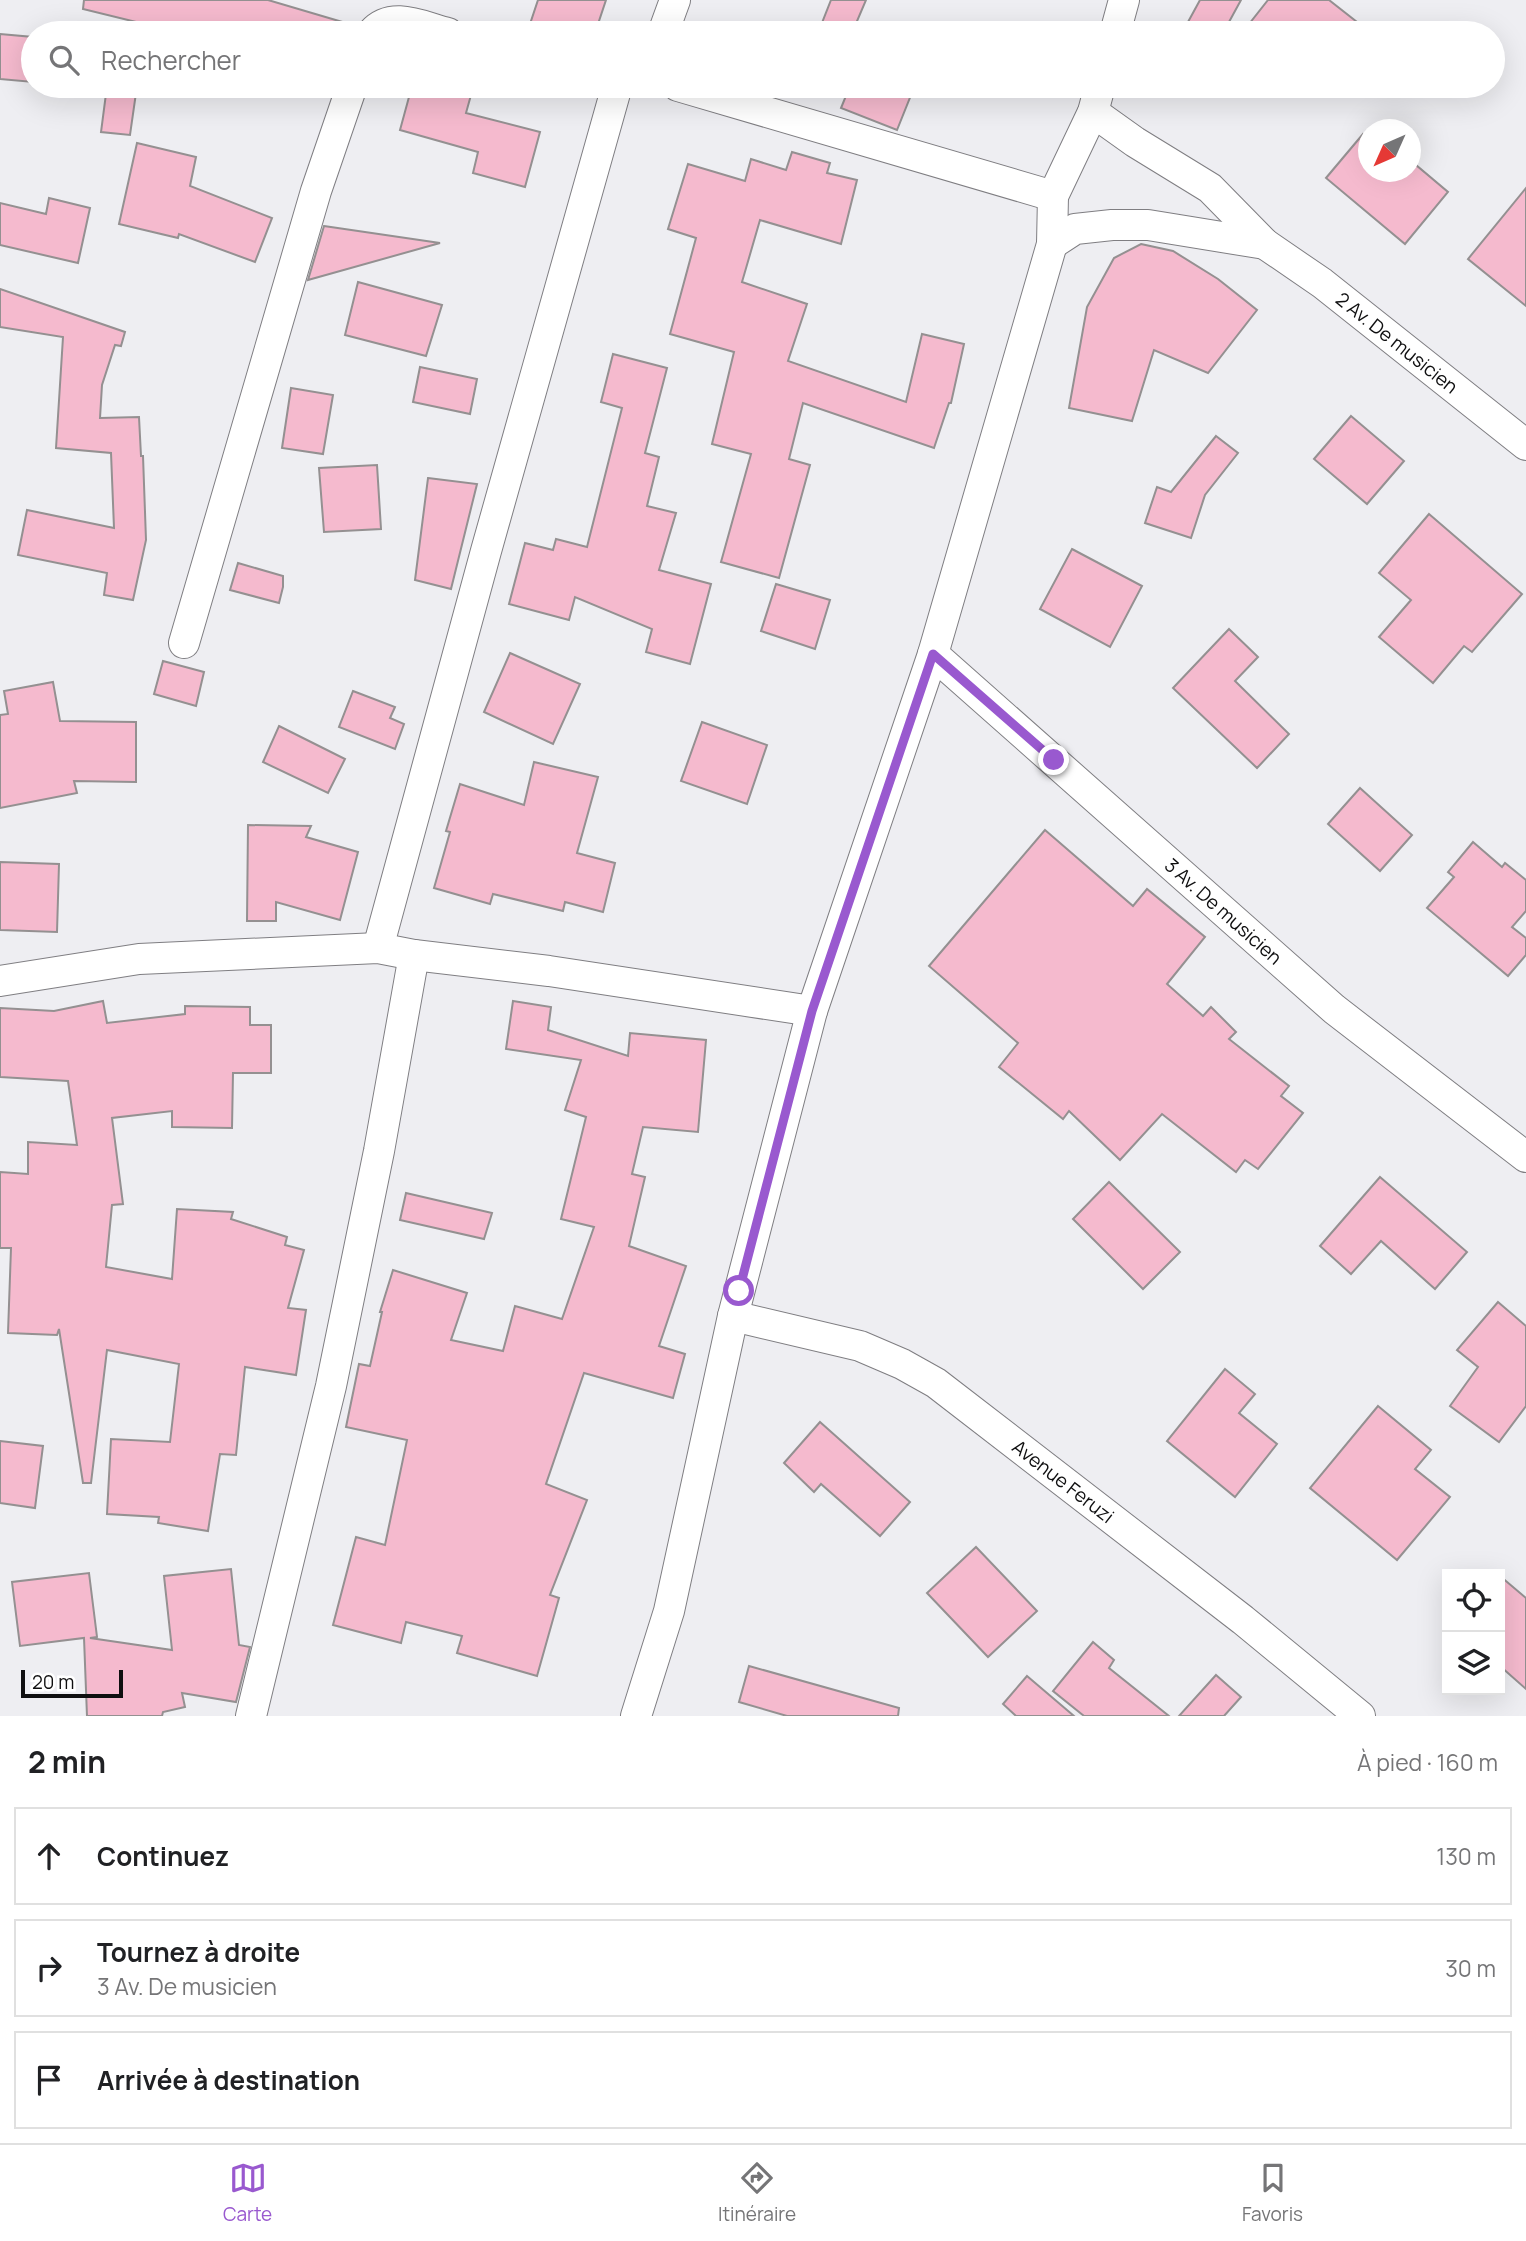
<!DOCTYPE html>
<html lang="fr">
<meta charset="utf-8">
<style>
:root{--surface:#fff;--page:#f2f2f2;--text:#202124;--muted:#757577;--line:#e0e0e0;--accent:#9959cf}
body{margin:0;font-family:Manrope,sans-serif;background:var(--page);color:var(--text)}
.controls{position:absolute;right:21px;bottom:21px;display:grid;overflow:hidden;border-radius:0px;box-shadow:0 7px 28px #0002}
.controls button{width:63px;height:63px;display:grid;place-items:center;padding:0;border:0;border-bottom:2px solid var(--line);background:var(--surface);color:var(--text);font:35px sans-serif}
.compass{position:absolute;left:1358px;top:119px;width:63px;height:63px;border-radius:50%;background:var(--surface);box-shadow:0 7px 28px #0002;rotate:225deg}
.scale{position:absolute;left:21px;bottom:18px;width:102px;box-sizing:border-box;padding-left:7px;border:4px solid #0f0f10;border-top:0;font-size:19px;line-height:24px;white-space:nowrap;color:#0f0f10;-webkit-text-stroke:5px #fff;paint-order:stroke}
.stop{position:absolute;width:21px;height:21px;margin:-16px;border:5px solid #9959cf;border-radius:50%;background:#fff}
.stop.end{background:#9959cf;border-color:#fff;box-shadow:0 2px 7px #0008}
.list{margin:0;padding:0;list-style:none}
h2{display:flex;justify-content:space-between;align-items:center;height:91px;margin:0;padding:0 28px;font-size:30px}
h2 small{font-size:23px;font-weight:400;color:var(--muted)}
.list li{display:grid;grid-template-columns:46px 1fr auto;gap:21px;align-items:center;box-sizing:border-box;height:98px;margin:0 14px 14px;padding:0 14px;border:2px solid var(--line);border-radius:0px}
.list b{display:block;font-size:26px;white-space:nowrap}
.list p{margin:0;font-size:23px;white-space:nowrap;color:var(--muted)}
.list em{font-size:23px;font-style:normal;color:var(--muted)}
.icon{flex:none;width:38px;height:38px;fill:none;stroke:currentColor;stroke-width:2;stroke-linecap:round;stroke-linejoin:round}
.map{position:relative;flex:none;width:1526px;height:1716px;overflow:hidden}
.search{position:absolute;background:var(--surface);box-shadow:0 7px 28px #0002;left:21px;right:21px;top:21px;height:77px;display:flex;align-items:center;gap:18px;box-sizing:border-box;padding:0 24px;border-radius:38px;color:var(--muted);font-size:26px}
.sheet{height:427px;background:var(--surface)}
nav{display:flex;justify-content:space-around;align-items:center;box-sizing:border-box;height:98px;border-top:2px solid var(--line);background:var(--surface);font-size:19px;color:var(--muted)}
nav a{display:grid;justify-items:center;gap:4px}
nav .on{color:var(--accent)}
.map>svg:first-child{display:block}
</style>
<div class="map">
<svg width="1526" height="1716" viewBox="0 0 1526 1716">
<rect width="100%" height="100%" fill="#eeeef2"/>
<g fill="#f5bace" stroke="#949091" stroke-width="2">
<polygon points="84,0 268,0 356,26 355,33 181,33 83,9"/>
<polygon points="538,0 606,0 595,33 527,33"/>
<polygon points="831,0 866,0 852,33 818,33"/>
<polygon points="1200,0 1241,0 1223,33 1182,33"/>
<polygon points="1268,0 1329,0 1371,33 1242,33"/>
<polygon points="0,34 33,37 33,82 0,79"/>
<polygon points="107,86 137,86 130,135 101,132"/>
<polygon points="412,86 438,86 471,95 466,113 540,132 525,187 473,173 478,152 400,130"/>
<polygon points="850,86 888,86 911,95 897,130 841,108"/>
<polygon points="1363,134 1368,138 1368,172 1410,172 1410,160 1448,192 1405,244 1326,178"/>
<polygon points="137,143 196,157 190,186 272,218 255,262 179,234 178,238 119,224"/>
<polygon points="792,152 830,163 827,173 857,180 841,244 760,220 742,282 807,304 788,361 906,402 922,334 964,344 951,403 949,403 934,448 803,403 789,459 810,465 779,578 721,562 751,454 712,444 734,352 670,334 696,238 668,229 688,164 745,181 751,159 786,170"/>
<polygon points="1526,188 1526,306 1468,259"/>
<polygon points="49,198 90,208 78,263 0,245 0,203 46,214"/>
<polygon points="324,226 440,243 308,280"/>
<polygon points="1141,244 1173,251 1218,279 1257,310 1208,373 1154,350 1132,421 1069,408 1087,307 1114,258"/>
<polygon points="358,282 442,305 426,356 345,335"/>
<polygon points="0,289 125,332 121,346 115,345 102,385 100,418 139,417 141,456 143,456 146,540 133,600 104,595 107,573 18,555 27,510 114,528 111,453 56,448 63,337 0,327"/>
<polygon points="613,354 667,368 645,453 659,457 647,506 676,513 659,570 711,584 690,664 646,652 652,629 575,597 569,620 509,604 525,543 553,550 556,539 587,547 622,408 601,402"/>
<polygon points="420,367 477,379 470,414 413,402"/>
<polygon points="291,388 333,395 323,454 282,448"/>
<polygon points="1351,416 1404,461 1367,504 1314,459"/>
<polygon points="1216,436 1238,453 1205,495 1191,538 1145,523 1157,487 1171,492"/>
<polygon points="377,465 381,529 324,532 319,468"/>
<polygon points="428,478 477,484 451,589 415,580"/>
<polygon points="1429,514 1522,594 1472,652 1464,646 1433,683 1379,637 1411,600 1379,573"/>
<polygon points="1072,549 1142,586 1110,647 1040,609"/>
<polygon points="238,563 283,576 283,587 279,603 230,590"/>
<polygon points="776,584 830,600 815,649 761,631"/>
<polygon points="1229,629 1258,657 1235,681 1289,734 1257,768 1173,688"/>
<polygon points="510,653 580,684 553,744 484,712"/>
<polygon points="163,661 204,672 196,706 154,694"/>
<polygon points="53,682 60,721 136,722 136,782 74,781 77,793 0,808 0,715 8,714 4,691"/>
<polygon points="353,691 395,707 390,718 404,724 395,749 339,727"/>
<polygon points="702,722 767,745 747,804 681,781"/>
<polygon points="279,726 345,759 328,793 263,762"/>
<polygon points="534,762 598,777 577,853 615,863 603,912 565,902 563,911 493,894 490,904 434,888 450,832 446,831 460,784 524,805"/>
<polygon points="1360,788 1412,835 1380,871 1328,824"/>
<polygon points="248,825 311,826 306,837 358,852 340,920 276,902 276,921 247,921"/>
<polygon points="1045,830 1133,906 1147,889 1205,937 1167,984 1203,1016 1211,1007 1236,1032 1229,1039 1289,1086 1281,1096 1303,1113 1258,1169 1245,1160 1236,1172 1162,1114 1120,1160 1069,1111 1063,1119 999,1067 1018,1043 929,966"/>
<polygon points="1473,842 1502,867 1505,863 1526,880 1526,911 1512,927 1526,938 1526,955 1508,976 1427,908 1454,877 1448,872"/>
<polygon points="0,862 59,864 57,932 0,930"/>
<polygon points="103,1001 107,1023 185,1014 185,1006 250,1007 250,1025 271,1025 271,1073 233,1073 232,1128 172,1127 172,1111 112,1118 123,1204 112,1205 106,1267 172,1279 177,1209 233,1212 231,1219 287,1237 285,1245 304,1250 288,1308 306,1310 296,1375 245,1367 236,1455 220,1454 208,1531 158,1523 159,1517 107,1514 111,1439 170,1442 179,1364 107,1350 91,1483 83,1483 59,1329 57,1335 8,1333 11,1248 0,1248 0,1172 28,1174 28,1142 77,1145 68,1081 0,1077 0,1008 54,1011"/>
<polygon points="513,1001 551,1007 548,1030 628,1056 630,1033 706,1040 698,1132 643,1127 632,1174 645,1177 629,1246 686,1266 659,1346 685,1354 673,1398 584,1373 546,1484 587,1500 550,1595 559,1598 537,1676 457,1653 462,1636 406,1622 401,1643 333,1625 356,1537 385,1545 407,1440 346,1427 359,1364 370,1366 382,1312 380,1312 393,1270 467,1293 451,1340 503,1351 515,1306 562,1319 594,1227 561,1219 586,1117 565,1110 581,1060 506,1049"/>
<polygon points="1380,1177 1467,1252 1435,1289 1381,1241 1351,1274 1320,1246"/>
<polygon points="1109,1182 1180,1252 1143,1289 1073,1219"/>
<polygon points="406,1193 492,1213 484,1239 400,1220"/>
<polygon points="1498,1302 1526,1326 1526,1406 1499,1442 1450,1406 1478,1367 1457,1350"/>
<polygon points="1225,1369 1255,1394 1239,1413 1277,1444 1235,1497 1167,1441"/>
<polygon points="1378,1406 1431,1450 1415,1469 1450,1497 1397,1560 1310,1488"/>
<polygon points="820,1422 910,1502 880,1536 821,1484 814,1492 784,1463"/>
<polygon points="0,1441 43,1446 35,1508 0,1503"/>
<polygon points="976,1547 1037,1611 988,1657 927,1593"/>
<polygon points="231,1569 239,1645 250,1647 236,1702 182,1693 185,1707 163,1712 162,1716 87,1716 84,1638 20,1646 12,1582 89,1573 97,1637 90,1638 172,1650 164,1576"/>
<polygon points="1500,1576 1526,1598 1526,1689 1500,1666"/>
<polygon points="1093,1642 1114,1660 1109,1668 1169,1716 1084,1716 1053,1691"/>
<polygon points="749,1666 899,1708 898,1716 787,1716 739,1702"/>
<polygon points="1216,1675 1241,1697 1224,1716 1179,1716"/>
<polygon points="1027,1676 1074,1716 1016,1716 1003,1704"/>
</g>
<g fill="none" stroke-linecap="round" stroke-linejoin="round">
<defs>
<g id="minor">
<path d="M 372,33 C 392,10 423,27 448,33"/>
<polyline points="663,33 675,0"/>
<polyline points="1115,33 1124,0"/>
<polyline points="678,86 1053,196"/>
<path id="s1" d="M 1093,112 L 1135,142 L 1210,188 L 1265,244 L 1322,283 L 1526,445"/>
<polyline points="1052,244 1075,229 1112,225 1148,225 1265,244"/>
<polyline points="184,643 316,191 352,86"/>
<path id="s2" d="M 933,654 L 1334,1009 L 1526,1157"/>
<polyline points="378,948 486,551 617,86"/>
<polyline points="0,981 139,959 378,948 414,955 549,971 812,1011"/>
<path id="s3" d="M 733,1316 L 860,1346 L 902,1364 L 936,1383 L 1243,1620 L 1360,1716"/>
<polyline points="251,1716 331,1386 379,1151 414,955"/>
<polyline points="636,1716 669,1611 733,1316 812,1011 933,654 1052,244 1053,196 1093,112 1100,86"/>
</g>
</defs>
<use href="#minor" stroke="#7f7e82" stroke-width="32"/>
<use href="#minor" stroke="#fff" stroke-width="30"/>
</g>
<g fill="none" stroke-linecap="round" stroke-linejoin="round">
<polyline stroke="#9959cf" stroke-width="9" points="739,1291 812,1011 933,654 1054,760"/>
</g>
<g text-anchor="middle" stroke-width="7" stroke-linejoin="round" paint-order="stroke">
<g font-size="19" fill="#0f0f10" stroke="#fff">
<text dy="7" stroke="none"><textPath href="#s1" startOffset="383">2 Av. De musicien</textPath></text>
<text dy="7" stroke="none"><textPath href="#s2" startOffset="388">3 Av. De musicien</textPath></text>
<text dy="7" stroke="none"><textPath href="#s3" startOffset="376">Avenue Feruzi</textPath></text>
</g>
</g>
</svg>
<div class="controls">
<button><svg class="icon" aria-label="locate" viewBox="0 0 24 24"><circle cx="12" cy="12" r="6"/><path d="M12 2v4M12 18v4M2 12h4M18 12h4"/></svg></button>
<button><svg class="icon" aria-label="layers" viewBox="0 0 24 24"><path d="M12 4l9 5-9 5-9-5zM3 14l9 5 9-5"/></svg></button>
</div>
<svg class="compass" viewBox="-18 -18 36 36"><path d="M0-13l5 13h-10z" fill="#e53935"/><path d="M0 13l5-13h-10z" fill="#757577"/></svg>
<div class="scale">20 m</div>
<div class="stop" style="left:739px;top:1291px"></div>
<div class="stop end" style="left:1054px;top:760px"></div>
<div class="search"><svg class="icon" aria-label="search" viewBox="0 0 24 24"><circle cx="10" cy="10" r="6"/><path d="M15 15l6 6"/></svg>Rechercher</div>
</div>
<section class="sheet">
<h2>2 min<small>À pied · 160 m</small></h2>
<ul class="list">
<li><svg class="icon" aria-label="ahead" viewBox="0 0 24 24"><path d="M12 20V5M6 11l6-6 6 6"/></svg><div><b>Continuez</b></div><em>130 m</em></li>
<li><svg class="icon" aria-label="right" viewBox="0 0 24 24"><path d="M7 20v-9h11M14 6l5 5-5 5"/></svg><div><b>Tournez à droite</b><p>3 Av. De musicien</p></div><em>30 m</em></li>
<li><svg class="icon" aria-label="arrive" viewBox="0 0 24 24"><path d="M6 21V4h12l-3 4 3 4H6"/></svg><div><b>Arrivée à destination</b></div></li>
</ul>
</section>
<nav>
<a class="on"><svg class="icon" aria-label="map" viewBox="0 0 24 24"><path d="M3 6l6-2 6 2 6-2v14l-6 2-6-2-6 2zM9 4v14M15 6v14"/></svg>Carte</a>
<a><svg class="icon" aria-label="directions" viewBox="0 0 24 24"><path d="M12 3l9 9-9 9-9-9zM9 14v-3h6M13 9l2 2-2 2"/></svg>Itinéraire</a>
<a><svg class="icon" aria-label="saved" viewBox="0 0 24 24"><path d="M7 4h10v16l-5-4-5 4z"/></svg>Favoris</a>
</nav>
